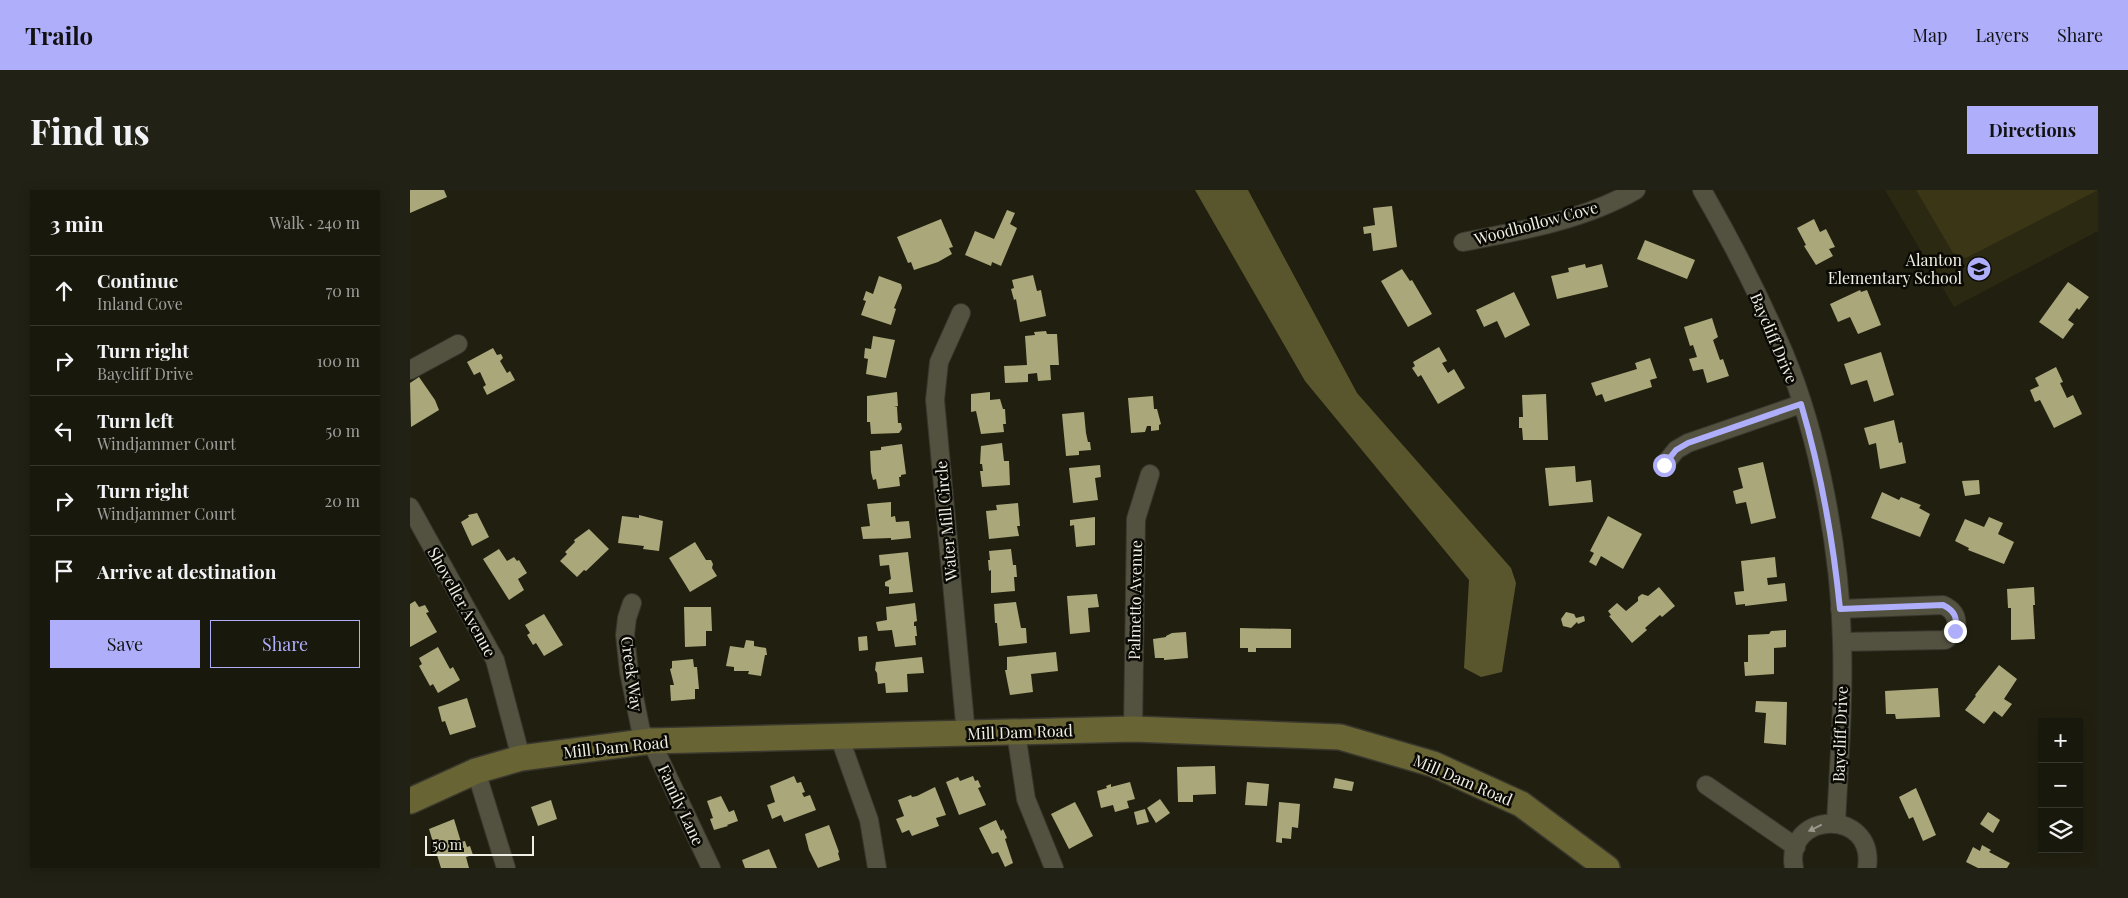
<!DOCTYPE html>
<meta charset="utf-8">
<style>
:root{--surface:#19180c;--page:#222115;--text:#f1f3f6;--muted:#9fa09d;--line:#37372d;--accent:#aeaefa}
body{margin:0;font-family:"Playfair Display",serif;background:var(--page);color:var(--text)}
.controls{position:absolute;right:15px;bottom:15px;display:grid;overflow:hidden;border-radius:0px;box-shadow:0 2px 12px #0003}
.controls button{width:45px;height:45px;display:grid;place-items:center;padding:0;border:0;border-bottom:1px solid var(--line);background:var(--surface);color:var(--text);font:25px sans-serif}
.scale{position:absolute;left:15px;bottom:12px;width:109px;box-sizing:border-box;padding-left:5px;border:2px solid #f0efe5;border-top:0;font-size:14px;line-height:18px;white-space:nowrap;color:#f0efe5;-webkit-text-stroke:4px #0a0904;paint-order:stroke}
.stop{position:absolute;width:15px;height:15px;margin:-11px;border:4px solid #aeaefa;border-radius:50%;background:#fff}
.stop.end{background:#aeaefa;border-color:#fff;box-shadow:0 1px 5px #0008}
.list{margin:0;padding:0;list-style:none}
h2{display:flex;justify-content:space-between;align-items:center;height:65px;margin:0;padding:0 20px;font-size:21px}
h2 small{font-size:16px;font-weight:400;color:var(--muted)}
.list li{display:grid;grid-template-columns:32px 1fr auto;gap:15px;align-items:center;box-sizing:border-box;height:70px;padding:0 20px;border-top:1px solid var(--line)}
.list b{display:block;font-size:19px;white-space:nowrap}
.list p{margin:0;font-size:16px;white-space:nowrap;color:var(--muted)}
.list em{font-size:16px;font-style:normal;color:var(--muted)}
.actions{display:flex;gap:10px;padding:15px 20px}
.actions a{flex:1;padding:11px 0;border:1px solid var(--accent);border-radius:0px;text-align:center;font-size:18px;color:var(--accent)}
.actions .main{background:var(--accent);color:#111}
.icon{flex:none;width:28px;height:28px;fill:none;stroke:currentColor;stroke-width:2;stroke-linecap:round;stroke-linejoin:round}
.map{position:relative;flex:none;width:1688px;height:678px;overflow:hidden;border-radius:0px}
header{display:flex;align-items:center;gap:30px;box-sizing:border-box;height:70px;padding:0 25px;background:var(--accent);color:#111}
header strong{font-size:24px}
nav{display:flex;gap:28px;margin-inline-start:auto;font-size:18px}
.intro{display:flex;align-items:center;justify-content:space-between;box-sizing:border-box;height:120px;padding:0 30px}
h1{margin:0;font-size:35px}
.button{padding:12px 22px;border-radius:0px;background:var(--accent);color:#111;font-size:18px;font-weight:700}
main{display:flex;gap:30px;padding:0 30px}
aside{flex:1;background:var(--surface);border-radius:0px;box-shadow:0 2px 12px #0003}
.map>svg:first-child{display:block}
</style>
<header>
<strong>Trailo</strong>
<nav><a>Map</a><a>Layers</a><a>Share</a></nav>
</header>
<div class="intro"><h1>Find us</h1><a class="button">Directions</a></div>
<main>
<aside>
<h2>3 min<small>Walk · 240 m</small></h2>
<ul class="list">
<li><svg class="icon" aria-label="ahead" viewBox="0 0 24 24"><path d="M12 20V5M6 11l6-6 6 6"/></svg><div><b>Continue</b><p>Inland Cove</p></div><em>70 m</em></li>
<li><svg class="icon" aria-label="right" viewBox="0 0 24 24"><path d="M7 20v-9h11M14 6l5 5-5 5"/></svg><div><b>Turn right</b><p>Baycliff Drive</p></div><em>100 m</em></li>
<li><svg class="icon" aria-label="left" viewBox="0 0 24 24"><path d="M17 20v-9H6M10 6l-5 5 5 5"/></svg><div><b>Turn left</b><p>Windjammer Court</p></div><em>50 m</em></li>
<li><svg class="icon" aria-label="right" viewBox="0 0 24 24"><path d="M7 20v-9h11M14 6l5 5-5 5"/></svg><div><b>Turn right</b><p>Windjammer Court</p></div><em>20 m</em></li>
<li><svg class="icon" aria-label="arrive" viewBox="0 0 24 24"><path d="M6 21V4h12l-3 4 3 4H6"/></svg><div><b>Arrive at destination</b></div></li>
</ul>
<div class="actions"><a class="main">Save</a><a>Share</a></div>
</aside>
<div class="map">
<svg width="1688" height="678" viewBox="0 0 1688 678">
<rect width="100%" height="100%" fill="#212010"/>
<polygon fill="#2b2912" points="1475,0 1688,0 1688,41 1544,117"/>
<polygon fill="#3a3616" points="1506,0 1688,0 1556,68 1543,63"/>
<polygon fill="#59552c" points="785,0 838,0 947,203 1101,378 1106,393 1092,482 1071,487 1054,478 1059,390 895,191"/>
<g fill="#aaa77b">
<polygon points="0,0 34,0 37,7 0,23"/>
<polygon points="982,16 987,57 963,61 961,43 954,44 953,37 965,35 963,18"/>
<polygon points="597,20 605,23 600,34 607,38 591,76 582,72 581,76 555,65 565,41 584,49"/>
<polygon points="531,29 543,57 539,58 542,64 528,72 504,80 501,72 498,73 487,47"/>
<polygon points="1404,29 1410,42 1416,39 1425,57 1419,59 1423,66 1406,75 1394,56 1396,55 1387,38"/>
<polygon points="1235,50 1285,70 1277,89 1227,69"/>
<polygon points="1175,74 1176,78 1192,74 1198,97 1147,109 1141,86 1159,82 1158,78"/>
<polygon points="992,79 1000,91 1002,90 1022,124 998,137 971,91"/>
<polygon points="623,85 627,101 631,100 636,126 610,132 606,109 604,110 601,99 604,98 602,90"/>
<polygon points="469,86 491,94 492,98 484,118 486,119 481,135 451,125 456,111 453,110 456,101 463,104"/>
<polygon points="1658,92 1679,107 1669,120 1667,118 1658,130 1664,134 1653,149 1629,132"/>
<polygon points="1450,100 1451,102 1457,100 1471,135 1448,144 1440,127 1428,132 1420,114"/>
<polygon points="1104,102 1120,135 1095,148 1087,131 1074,137 1066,120"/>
<polygon points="1302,128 1308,147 1303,150 1310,170 1313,169 1319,186 1297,193 1293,179 1283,181 1279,169 1287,167 1283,155 1280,156 1274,137"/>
<polygon points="636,141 637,144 647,144 649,175 640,175 641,190 628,191 627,183 618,184 618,192 595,193 594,176 617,175 615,146 625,145 624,142"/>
<polygon points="463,146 485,150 476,188 456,184 458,169 454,168 455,158 461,159"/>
<polygon points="1029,157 1037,171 1032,173 1038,183 1044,179 1055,198 1028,214 1011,185 1008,187 1002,178 1005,176 1003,172"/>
<polygon points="83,158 87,165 91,164 93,168 90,171 97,183 100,181 105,190 77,205 73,197 76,195 70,182 64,185 57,172"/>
<polygon points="1471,162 1484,205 1464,212 1457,190 1441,195 1434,174"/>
<polygon points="1240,168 1247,188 1240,190 1242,197 1195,212 1192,204 1186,206 1181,193 1227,179 1225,173"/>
<polygon points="1646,177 1653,192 1650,193 1657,208 1663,205 1672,224 1644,238 1630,210 1625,212 1620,200 1629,196 1625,188"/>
<polygon points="9,187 25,210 29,220 1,237 0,193"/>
<polygon points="487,202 488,216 484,217 487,217 488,233 491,233 492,239 489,243 461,244 460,232 457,232 457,206"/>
<polygon points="580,202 580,210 590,209 593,219 595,219 596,234 593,234 594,242 571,244 566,221 561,222 561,204"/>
<polygon points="1136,204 1138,250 1113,250 1112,238 1109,238 1109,227 1113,227 1112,205"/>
<polygon points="743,206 744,219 747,219 751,234 749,235 749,240 741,241 741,236 737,236 735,242 721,243 718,208"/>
<polygon points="674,222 676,243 678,252 680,252 681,260 669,261 669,265 656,266 652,224"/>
<polygon points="1484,230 1489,253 1492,252 1496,273 1470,279 1466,253 1459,255 1454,238"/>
<polygon points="592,253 594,271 599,271 600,295 572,297 570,281 573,281 572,274 570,274 571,256"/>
<polygon points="492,254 496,284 491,285 491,287 489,287 490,296 468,299 466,289 463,290 461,282 460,261 471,260 471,257"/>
<polygon points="1353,272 1366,328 1341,334 1336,312 1326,314 1323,301 1333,298 1328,278"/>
<polygon points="690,275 691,287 685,288 688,310 663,313 659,278"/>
<polygon points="1165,276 1166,292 1181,290 1183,312 1139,316 1135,278"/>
<polygon points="1569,290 1570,304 1555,306 1552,291"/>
<polygon points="1472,302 1489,310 1491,307 1511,315 1509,318 1520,324 1510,347 1461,328"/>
<polygon points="481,312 481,327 485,326 486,332 499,331 501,348 481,350 481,348 453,349 451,337 460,336 457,314"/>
<polygon points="608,313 610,336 607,336 609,346 579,349 576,321 587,320 586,315"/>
<polygon points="67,323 79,347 62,356 51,332 59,327 58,325"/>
<polygon points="229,325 253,331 249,361 233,359 234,356 208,353 212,326 229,328"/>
<polygon points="1198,326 1232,344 1213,379 1191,366 1186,376 1179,372 1184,363 1180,361"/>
<polygon points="685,327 685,355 666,357 664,335 660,336 660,330"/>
<polygon points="1579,327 1593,333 1588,344 1604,352 1594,374 1558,360 1559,358 1545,351 1555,329 1574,337"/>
<polygon points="179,339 199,359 176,381 174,380 167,387 150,371 157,364 155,362 165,352 164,350"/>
<polygon points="285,352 296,370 301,370 303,374 302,378 307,386 280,402 259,368"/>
<polygon points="89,359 97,371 104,367 107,371 109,370 117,383 108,389 114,400 99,410 73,369"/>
<polygon points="601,359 603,375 606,375 607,387 604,387 605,401 581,403 581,380 579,381 578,370 580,370 579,361"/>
<polygon points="498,362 503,402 479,404 479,397 475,396 475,392 481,389 479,375 470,376 469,365"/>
<polygon points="1365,367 1367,387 1357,388 1358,395 1375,393 1377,411 1335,416 1335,414 1326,415 1324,402 1334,401 1331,371"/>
<polygon points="1249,397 1265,416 1252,427 1250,425 1235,438 1237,440 1222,453 1199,426 1201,425 1198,421 1207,413 1216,421 1228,411 1228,407 1232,404 1238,406"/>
<polygon points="1624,397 1625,415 1623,415 1625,449 1601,450 1601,418 1598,418 1597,399"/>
<polygon points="687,404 689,417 678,418 680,442 660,444 657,406"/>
<polygon points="5,411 9,417 15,415 19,422 16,423 27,442 0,457 0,414"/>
<polygon points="606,412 611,438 616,438 617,453 589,456 587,433 585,433 584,414"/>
<polygon points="505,413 507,431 504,432 504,436 506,436 507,446 505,446 506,455 485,457 482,440 468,441 466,432 477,430 476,417"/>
<polygon points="274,417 301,417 302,441 296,441 296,456 275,457"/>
<polygon points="1156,422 1164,424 1166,428 1174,426 1175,431 1168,434 1167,432 1161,438 1153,436 1151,429"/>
<polygon points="134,424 153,455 134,466 126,453 123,455 117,445 120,443 115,435"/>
<polygon points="830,438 881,439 881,458 846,458 846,462 838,462 838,458 830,458"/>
<polygon points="1376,440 1376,457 1364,458 1364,484 1335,486 1334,472 1338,472 1338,445 1359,444 1361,441"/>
<polygon points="776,442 778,468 754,470 754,468 745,468 743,449 756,447 756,446 762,443"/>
<polygon points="457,446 458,460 449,461 448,447"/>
<polygon points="336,450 344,451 344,456 356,458 357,465 355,465 351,486 338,484 339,481 324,481 324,477 316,476 320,456 334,458"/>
<polygon points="28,457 40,479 43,477 50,490 28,503 23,494 20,496 9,476 12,474 9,468"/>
<polygon points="646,462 648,481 621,484 623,502 600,505 595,480 597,480 597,467"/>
<polygon points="512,467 514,483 497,484 498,502 476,503 475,493 468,494 467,483 465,480 466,472"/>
<polygon points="283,469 284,477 287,477 289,499 285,499 285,509 261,511 260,495 264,495 260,479 262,478 262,471"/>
<polygon points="1589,475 1607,489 1594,509 1602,514 1592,527 1584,521 1574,534 1555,520 1566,506 1565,505"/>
<polygon points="1528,498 1530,527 1486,529 1485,524 1476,524 1475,501"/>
<polygon points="57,508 66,537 40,545 35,531 32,532 28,517"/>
<polygon points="1346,511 1377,512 1376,555 1354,553 1356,523 1345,522"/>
<polygon points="805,576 806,604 783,605 783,612 768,612 767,577"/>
<polygon points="384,586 387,593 391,592 395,602 392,603 394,607 400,605 406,620 374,632 371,625 362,629 357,615 365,612 360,596"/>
<polygon points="563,586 565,591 568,590 571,597 568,598 576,615 549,625 536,592 548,587 550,591"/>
<polygon points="925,588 944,592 942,601 923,598"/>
<polygon points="720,592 725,609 717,611 719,618 705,622 703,615 691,618 687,601 697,598 696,596 701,594 701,597"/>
<polygon points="837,592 859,594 857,616 835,615"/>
<polygon points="525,597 536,625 526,628 529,636 502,646 499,640 492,643 486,629 494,626 488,610 501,605 502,607 507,606"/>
<polygon points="1506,598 1526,645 1513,651 1503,627 1499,629 1489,607"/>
<polygon points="311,606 319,622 324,620 328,631 317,635 318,636 304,640 300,629 303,628 297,611"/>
<polygon points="750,609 760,623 746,633 737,618"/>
<polygon points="141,610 147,629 128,636 121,617"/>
<polygon points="665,612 683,646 659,659 641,624"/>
<polygon points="869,612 890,614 888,638 882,637 881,649 872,648 872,653 866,652"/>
<polygon points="735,619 739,632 727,635 724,622"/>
<polygon points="1578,622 1590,630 1583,643 1570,634"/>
<polygon points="44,629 51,652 55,651 57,657 60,656 63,665 56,667 59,678 31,678 19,639"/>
<polygon points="586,630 591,641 593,639 597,648 595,649 603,673 595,677 588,662 582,664 569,638"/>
<polygon points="419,635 429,662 428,663 430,670 408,678 399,660 395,644"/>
<polygon points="1572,655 1581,660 1579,662 1600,673 1597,678 1568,678 1556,672 1563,657 1570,661"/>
<polygon points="359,659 367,678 335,678 332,670"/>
</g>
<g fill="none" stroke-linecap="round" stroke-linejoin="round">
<defs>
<g id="street">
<path d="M 1292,0 C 1322,52 1350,107 1374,163 C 1409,246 1430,361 1432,451 C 1434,512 1429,573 1426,633"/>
<path d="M 1053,52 C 1111,41 1174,30 1226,0"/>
<polyline points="551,123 529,172 525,210 556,544"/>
<polyline points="0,180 48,154"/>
<polyline points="1254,275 1266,260 1278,253 1391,214"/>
<polyline points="0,317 85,470 111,568"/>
<polyline points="222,413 217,428 215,445 219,482 231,541 241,551 301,678"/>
<path d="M 1430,419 L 1533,415 C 1550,423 1551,440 1535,450 L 1432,452"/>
<polyline points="723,539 726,329 740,284"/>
<polyline points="606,543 616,609 644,678"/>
<polyline points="429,546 459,630 467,678"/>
<polyline points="66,581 96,678"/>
<polyline points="1296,595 1386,657"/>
<path d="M 1384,678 C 1373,621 1466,617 1457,678"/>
</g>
<polyline id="secondary" points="0,611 66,581 111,568 241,551 723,539 930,547 1023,574 1111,614 1197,678"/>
</defs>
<use href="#street" stroke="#39372e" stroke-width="20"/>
<use href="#secondary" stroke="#39372e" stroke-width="28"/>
<use href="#street" stroke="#535140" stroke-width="18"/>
<use href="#secondary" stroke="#686433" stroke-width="25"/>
</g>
<defs><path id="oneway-solid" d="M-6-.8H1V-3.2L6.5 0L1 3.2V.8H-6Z" transform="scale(1.25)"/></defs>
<use fill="#9a988a" href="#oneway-solid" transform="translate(1405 638) rotate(154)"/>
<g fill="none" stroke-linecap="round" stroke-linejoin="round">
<path stroke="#aeaefa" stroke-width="6" d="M 1254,275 L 1266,260 L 1278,253 L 1391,214 C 1411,282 1423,349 1430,419 L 1533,415 C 1545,421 1548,428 1545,441"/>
</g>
<defs>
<symbol id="school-disc" viewBox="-11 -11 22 22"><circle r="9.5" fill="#aeaefa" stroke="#0a0904"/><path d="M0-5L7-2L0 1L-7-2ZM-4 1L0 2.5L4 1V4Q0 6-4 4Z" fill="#111"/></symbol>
</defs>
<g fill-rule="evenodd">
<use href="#school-disc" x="1555" y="65" width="28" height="28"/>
</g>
<g text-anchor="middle" stroke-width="5" stroke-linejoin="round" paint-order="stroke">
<g font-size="16" fill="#f0efe5" stroke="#0a0904">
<text transform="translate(1126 33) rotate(-15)" y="6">Woodhollow Cove</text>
<text transform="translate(1364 148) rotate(67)" y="6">Baycliff Drive</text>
<text transform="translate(536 331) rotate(-95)" y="6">Water Mill Circle</text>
<text transform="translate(725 410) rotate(-89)" y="6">Palmetto Avenue</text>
<text transform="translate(52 412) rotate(61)" y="6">Shoveller Avenue</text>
<text transform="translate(222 484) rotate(82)" y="6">Creek Way</text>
<text transform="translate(610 542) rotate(-2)" y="6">Mill Dam Road</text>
<text transform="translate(1430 544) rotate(-88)" y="6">Baycliff Drive</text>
<text transform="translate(206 557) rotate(-6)" y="6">Mill Dam Road</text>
<text transform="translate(1053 590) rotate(23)" y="6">Mill Dam Road</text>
<text transform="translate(271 615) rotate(65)" y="6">Family Lane</text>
</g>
<g font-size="16" fill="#f0efe5" stroke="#0a0904" text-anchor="end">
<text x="1552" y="76">Alanton<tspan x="1552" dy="18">Elementary School</tspan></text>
</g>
</g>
</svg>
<div class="controls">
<button>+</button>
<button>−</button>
<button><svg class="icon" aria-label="layers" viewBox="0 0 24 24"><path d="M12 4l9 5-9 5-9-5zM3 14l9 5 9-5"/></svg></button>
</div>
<div class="scale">50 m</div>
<div class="stop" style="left:1254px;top:275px"></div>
<div class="stop end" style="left:1545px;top:441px"></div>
</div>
</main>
